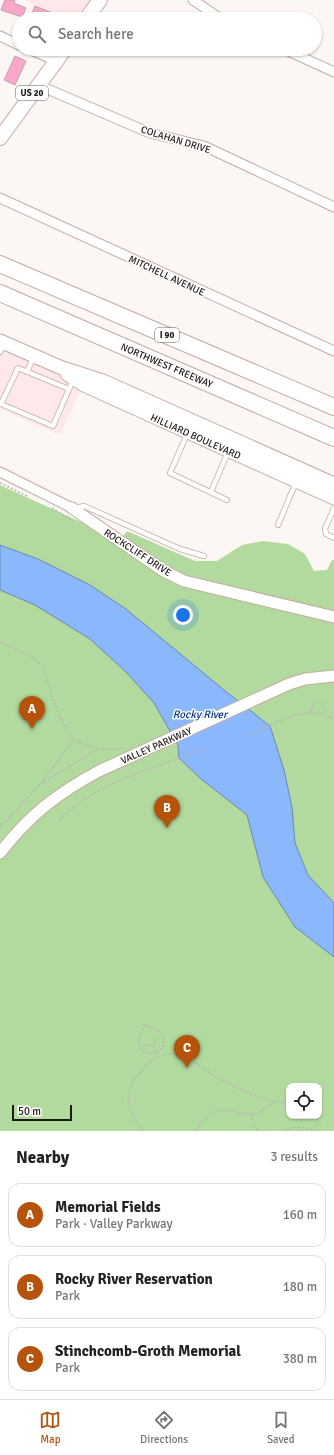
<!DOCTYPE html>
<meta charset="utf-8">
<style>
:root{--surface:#fff;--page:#f2f2f2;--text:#222;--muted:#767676;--line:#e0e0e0;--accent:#b45309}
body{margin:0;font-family:Signika,sans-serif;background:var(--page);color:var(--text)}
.controls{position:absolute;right:12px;bottom:12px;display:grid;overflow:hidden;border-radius:8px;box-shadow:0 1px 3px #0004}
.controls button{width:36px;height:36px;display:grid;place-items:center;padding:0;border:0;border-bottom:1px solid var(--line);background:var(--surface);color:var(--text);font:20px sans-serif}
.scale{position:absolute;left:12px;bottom:10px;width:60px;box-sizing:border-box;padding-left:4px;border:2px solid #211814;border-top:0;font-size:11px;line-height:14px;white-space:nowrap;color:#211814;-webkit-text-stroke:3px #fff;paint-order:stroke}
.you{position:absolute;left:183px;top:615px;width:14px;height:14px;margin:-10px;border:3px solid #fff;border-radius:50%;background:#1a73e8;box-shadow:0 0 0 6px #1a73e833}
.badge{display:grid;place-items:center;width:26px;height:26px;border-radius:50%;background:var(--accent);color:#fff;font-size:13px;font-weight:700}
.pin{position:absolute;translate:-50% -33px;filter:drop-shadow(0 1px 2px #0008)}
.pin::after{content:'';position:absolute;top:21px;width:14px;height:12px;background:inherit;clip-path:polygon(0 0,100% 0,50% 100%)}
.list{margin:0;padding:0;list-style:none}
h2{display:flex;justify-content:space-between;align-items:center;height:52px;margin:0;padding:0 16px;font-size:17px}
h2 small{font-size:13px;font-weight:400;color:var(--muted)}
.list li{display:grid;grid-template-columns:26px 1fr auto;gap:12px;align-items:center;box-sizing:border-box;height:64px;margin:0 8px 8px;padding:0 8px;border:1px solid var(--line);border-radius:12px}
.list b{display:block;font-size:15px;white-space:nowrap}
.list p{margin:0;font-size:13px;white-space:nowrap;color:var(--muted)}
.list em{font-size:13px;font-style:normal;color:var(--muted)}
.icon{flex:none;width:22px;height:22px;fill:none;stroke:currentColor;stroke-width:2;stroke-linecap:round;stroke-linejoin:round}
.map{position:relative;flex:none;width:334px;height:1131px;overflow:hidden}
.search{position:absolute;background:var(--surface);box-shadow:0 1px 3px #0004;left:12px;right:12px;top:12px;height:44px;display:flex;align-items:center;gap:10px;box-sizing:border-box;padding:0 14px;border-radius:22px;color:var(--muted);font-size:15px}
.sheet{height:268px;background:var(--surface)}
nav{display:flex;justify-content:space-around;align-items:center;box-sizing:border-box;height:56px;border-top:1px solid var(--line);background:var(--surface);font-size:11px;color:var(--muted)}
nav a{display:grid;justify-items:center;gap:2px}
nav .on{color:var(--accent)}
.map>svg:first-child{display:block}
</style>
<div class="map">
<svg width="334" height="1131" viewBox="0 0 334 1131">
<rect width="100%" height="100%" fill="#fcf7f4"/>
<g fill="#fee8e9">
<polygon points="24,0 97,0 84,19 65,19"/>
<polygon points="0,345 62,372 81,389 60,435 0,409"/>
</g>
<path fill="#b2da9e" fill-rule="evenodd" d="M 0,485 L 83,523 L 116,545 L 127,531 L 195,561 L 217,561 L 242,545 L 263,541 L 288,544 L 305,554 L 314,571 L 327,570 L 332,560 L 334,560 L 334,1131 L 0,1131 ZM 289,1086 L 319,1086 L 319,1116 L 289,1116 Z"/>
<polygon fill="#8bb8fd" stroke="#6b88b7" points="0,545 38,559 90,585 126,609 224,690 270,726 284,770 292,807 295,843 308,875 334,903 334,957 295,927 263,877 247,815 201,779 179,758 178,745 154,703 126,672 90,639 35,605 0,590"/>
<g fill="#fca6ca" stroke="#bda3ad">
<polygon points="5,0 15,0 14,3 26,8 22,17 1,10"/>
<polygon points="35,6 50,12 47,19 41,19 31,15"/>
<polygon points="15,56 26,61 15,85 4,80"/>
</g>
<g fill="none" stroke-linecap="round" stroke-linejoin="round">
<defs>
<g id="service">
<polyline points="0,352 4,345"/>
<polyline points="27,372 33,358"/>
<polyline points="69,389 18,368 1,404 53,426 73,380"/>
<polyline points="187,434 170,473 227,500"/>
<polyline points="211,492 228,452"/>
<polyline points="74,508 84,506 180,549 204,556"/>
<polyline points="334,508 325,529 326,534 334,538"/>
<polyline points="278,525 296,482"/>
</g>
<g id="minor">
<polyline points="193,0 221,19"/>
<polyline points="0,36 19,45"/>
<polyline points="29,49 56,61"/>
<polyline points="284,49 334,72"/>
<polyline points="38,85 150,133 204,146 334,207"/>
<polyline points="0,198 334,351"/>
<polyline points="0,472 72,508"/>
</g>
<g id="tertiary">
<polyline points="72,508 162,570 184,581 334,617"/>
<path d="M 0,853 C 29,815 58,793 99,771 L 289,684 L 305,679 L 334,676"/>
</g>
<g id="secondary">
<polyline points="0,341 62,368 103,381 334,484"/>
<polyline points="67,374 84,385 334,498"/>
</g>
<g id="primary">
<polyline points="86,19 100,0"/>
<polyline points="0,138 65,49"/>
</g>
<g id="motorway">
<polyline points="0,264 334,407"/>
<polyline points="0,293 334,438"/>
</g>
</defs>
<use href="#service" stroke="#c5aba1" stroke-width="6"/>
<use href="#minor" stroke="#c5aba1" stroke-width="11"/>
<use href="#tertiary" stroke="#c5aba1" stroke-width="13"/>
<use href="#secondary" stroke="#c5aba1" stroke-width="15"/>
<use href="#primary" stroke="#c5aba1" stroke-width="16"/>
<use href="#motorway" stroke="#c5aba1" stroke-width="18"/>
<g stroke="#bab3b0" stroke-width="1.5" stroke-dasharray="2 2" stroke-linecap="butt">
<polyline points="0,483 29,497"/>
<polyline points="52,508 73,521"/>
<path d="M 0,642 L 27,654 L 39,662 L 44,669 C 49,686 59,722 70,735 C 81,749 108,750 125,748"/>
<polyline points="311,711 313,704 319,702 322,704 325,714"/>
<path d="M 248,736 C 275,723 304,703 334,719"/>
<polyline points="43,781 74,739"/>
<path d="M 60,820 C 87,786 162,765 203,749"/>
<polyline points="0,827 42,783 100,748"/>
<path d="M 144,1025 L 159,1031 L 164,1037 L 163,1047 L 153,1054 L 143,1052 C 135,1043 140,1035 144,1025 Z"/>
<polyline points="145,1044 153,1047 158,1058"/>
<polyline points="154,1046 155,1041 158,1038"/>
<polyline points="251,1114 252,1123 258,1131"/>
<path d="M 143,1131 C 131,1114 122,1100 134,1081 C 143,1068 154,1054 172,1054 C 188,1054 208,1073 223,1081 C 243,1091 266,1102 289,1103"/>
<path d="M 197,1131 C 201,1120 212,1109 225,1110 C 234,1111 242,1115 252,1114 C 260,1113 268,1106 274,1102"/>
<path d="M 283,1131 C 293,1126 302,1126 311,1130 L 320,1123 L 313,1116"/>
</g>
<use href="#service" stroke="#fff" stroke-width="4.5"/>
<use href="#minor" stroke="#fff" stroke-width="9"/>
<use href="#tertiary" stroke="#fff" stroke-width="11"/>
<use href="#secondary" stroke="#fff" stroke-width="13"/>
<use href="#primary" stroke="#fff" stroke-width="14"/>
<use href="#motorway" stroke="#fff" stroke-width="16"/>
</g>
<g text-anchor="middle" stroke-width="3" stroke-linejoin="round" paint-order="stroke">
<g fill="#fff" stroke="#645d5a" stroke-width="1">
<rect x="16" y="86" width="32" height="14" rx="3"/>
<rect x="155" y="328" width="24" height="14" rx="3"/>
</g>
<g font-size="9" font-weight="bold" fill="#211814">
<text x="32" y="96">US 20</text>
<text x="167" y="338">I 90</text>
</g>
<g font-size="10" fill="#211814" stroke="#fff">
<text transform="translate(176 139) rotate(17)" y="4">COLAHAN DRIVE</text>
<text transform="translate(167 275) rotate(25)" y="4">MITCHELL AVENUE</text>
<text transform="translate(167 365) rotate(23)" y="4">NORTHWEST FREEWAY</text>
<text transform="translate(196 436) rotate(24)" y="4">HILLIARD BOULEVARD</text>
<text transform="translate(138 552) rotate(33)" y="4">ROCKCLIFF DRIVE</text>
<text transform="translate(156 745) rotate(-24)" y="4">VALLEY PARKWAY</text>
</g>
<g font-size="11" font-style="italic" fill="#003583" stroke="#fff">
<text x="200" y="718">Rocky River</text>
</g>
</g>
</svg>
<div class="controls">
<button><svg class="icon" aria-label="locate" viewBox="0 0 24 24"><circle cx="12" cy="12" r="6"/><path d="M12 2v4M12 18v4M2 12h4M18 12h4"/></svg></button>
</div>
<div class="scale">50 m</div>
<div class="you"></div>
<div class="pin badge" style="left:32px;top:729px">A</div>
<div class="pin badge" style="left:167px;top:828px">B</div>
<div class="pin badge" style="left:187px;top:1068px">C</div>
<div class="search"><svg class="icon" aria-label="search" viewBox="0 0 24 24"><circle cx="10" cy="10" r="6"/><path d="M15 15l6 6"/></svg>Search here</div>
</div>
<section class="sheet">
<h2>Nearby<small>3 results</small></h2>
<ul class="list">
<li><span class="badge">A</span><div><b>Memorial Fields</b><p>Park · Valley Parkway</p></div><em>160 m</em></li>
<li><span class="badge">B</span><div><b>Rocky River Reservation</b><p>Park</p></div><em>180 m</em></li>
<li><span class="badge">C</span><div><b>Stinchcomb-Groth Memorial</b><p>Park</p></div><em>380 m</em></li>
</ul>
</section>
<nav>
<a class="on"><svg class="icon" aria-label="map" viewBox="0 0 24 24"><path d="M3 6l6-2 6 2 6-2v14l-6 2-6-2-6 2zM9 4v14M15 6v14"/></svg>Map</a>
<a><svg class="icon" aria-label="directions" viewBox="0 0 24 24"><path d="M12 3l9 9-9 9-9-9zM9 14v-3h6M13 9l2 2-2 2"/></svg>Directions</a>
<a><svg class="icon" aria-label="saved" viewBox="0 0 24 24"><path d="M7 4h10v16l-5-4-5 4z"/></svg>Saved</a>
</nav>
